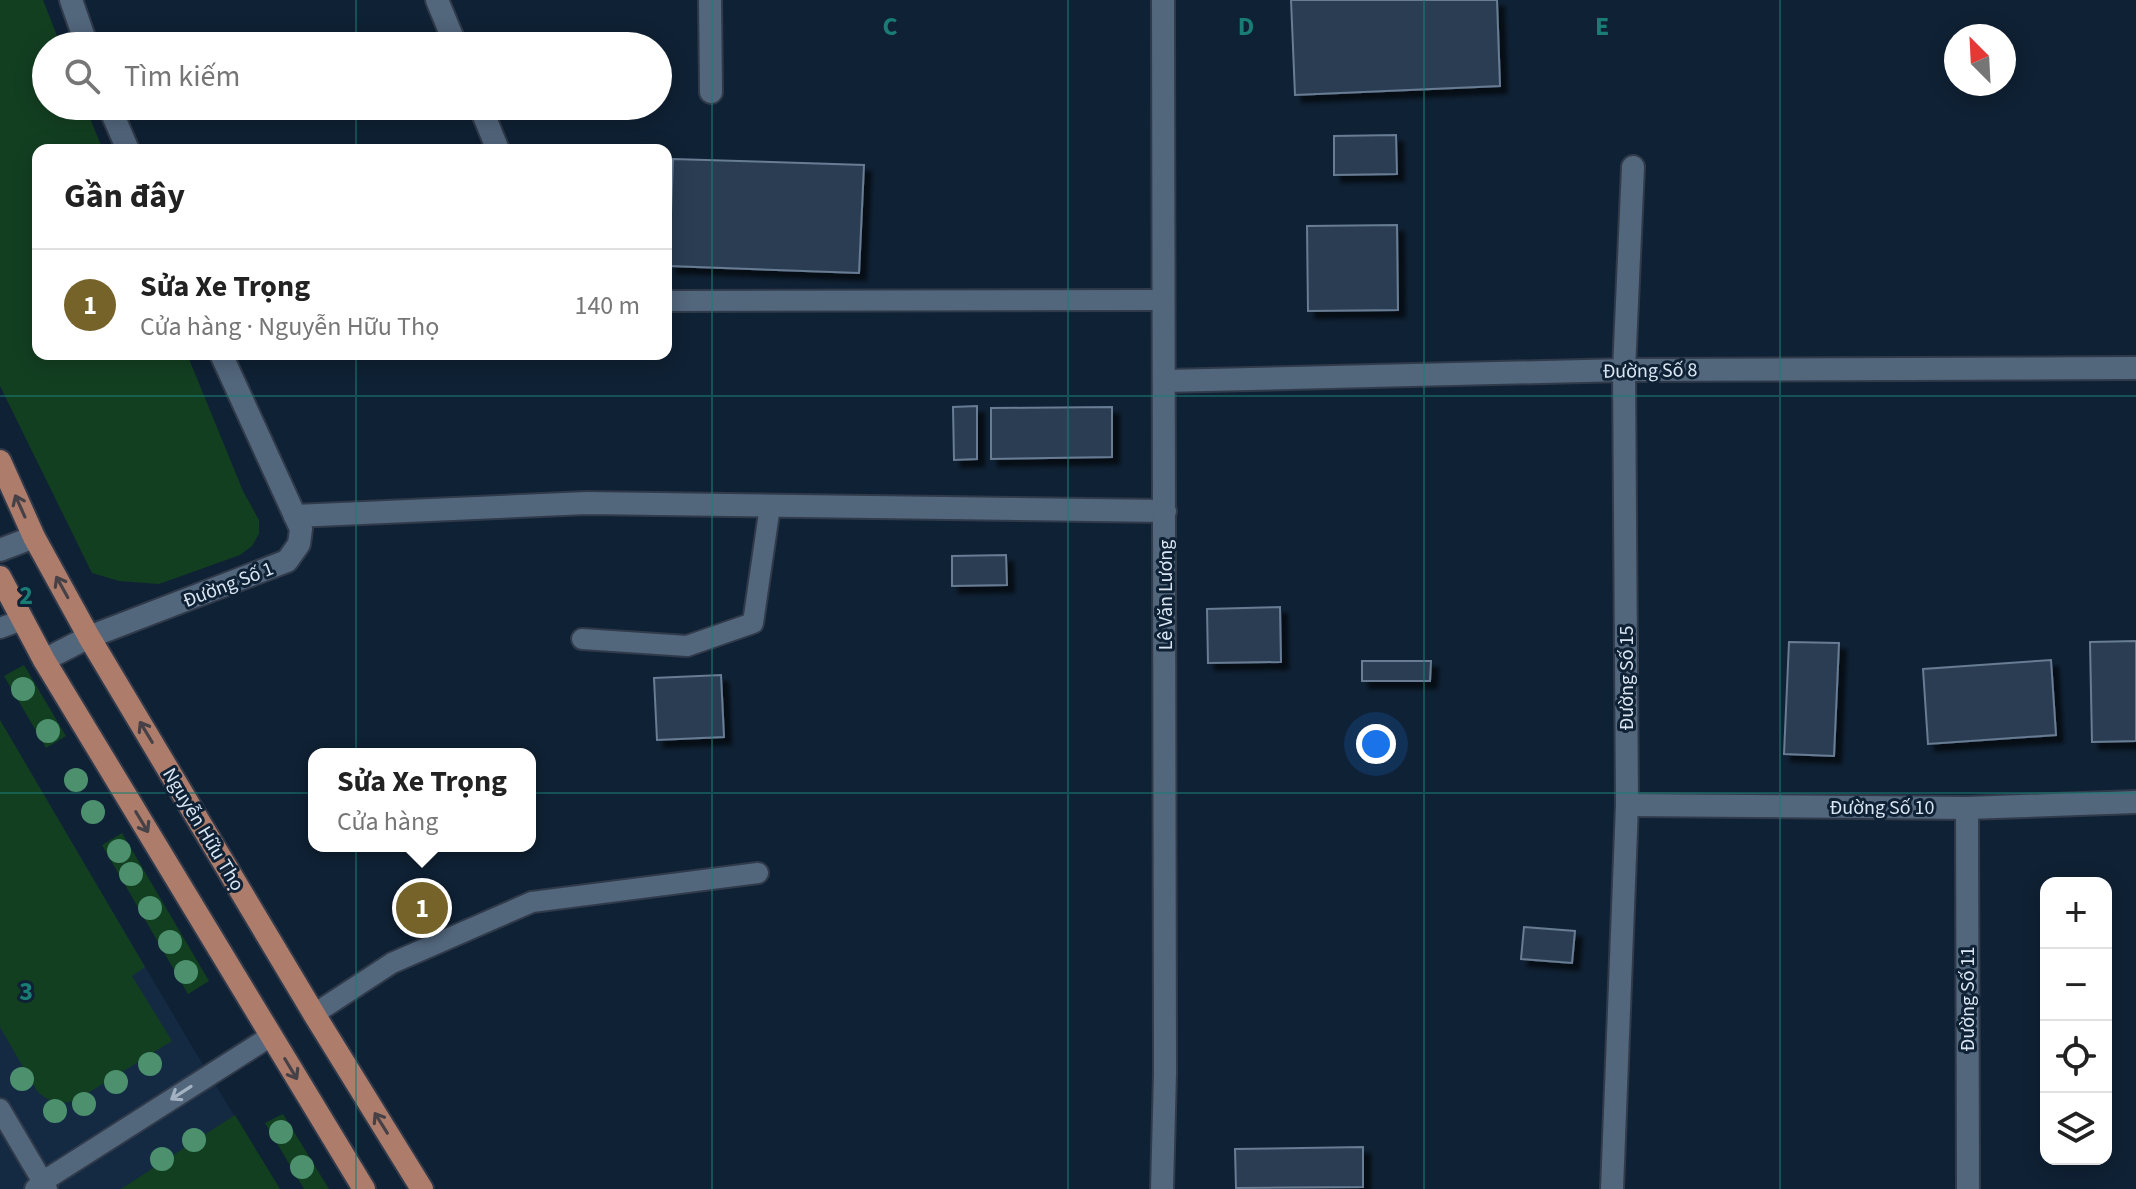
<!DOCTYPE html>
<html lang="vi">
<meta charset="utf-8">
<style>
:root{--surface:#fff;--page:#f6f6f6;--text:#222;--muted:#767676;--line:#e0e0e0;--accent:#75632a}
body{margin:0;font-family:"Source Sans 3",sans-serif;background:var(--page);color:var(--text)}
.controls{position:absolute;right:24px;bottom:24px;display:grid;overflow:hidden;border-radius:16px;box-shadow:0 4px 20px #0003}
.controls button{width:72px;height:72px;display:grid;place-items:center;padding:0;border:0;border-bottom:2px solid var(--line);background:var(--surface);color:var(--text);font:40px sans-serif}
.compass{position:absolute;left:1944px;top:24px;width:72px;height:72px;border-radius:50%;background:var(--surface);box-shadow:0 4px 20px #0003;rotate:336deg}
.you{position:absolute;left:1376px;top:744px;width:28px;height:28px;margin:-20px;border:6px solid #fff;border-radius:50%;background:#1a73e8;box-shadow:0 0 0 12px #1a73e833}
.badge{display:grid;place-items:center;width:52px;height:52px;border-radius:50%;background:var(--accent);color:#fff;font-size:26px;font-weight:700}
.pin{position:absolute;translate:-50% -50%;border:4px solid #fff;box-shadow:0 2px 8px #0006}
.popup{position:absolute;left:308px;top:748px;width:228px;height:104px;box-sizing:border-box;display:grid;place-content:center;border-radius:16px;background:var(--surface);filter:drop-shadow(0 2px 6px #0005);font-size:26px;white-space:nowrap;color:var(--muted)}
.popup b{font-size:30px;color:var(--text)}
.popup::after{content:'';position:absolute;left:50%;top:100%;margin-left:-16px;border:16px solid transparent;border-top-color:var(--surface)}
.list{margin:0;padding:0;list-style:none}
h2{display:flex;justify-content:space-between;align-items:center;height:104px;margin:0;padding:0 32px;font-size:34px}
h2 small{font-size:26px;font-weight:400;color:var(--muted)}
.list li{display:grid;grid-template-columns:52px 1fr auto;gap:24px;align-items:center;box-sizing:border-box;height:112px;padding:0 32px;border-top:2px solid var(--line)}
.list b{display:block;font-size:30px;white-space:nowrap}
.list p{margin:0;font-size:26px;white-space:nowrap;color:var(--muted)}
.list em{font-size:26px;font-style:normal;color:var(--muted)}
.icon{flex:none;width:44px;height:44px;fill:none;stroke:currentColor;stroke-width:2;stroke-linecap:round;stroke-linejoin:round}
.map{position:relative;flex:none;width:2136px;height:1189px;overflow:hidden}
.search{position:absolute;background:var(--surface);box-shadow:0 4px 20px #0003;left:32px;top:32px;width:640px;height:88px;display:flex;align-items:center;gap:20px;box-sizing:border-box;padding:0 28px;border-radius:44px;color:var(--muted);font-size:30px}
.panel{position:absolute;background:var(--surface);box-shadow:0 4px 20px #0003;left:32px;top:144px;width:640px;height:216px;border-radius:16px}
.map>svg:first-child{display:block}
</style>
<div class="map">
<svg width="2136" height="1189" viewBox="0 0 2136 1189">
<defs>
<filter id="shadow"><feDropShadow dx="7" dy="7" stdDeviation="2" flood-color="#0009"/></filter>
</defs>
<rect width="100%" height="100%" fill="#0f2134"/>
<polygon fill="#132a42" points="0,720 190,1043 279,1189 0,1189"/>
<g fill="#133f21">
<polygon points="0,0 43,0 61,46 46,46 46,106 85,106 103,150 38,150 38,354 187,354 243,491 259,520 259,534 252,546 240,555 159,584 119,581 92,573 0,386"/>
<polygon points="24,665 66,736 46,748 4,676"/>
<path d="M 0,720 L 145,967 L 132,976 L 172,1041 L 80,1098 C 64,1106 51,1104 37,1091 L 0,1027 Z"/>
<polygon points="122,833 209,981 188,994 102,845"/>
<polygon points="283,1114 329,1189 304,1189 265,1123"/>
<polygon points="235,1115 280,1189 121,1189"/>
</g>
<g fill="#2b3e53" stroke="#677c93" stroke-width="2" filter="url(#shadow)">
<polygon points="1291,0 1497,0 1500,86 1295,95"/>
<polygon points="1396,135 1397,174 1334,175 1334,136"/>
<polygon points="673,159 864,165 859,273 669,266"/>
<polygon points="1397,225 1398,310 1308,311 1307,226"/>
<polygon points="977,406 977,459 954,460 953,407"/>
<polygon points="1112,407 1112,457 991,459 991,408"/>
<polygon points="1006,555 1007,585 952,586 952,556"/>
<polygon points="1280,607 1281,662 1208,663 1207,609"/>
<polygon points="2136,641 2136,741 2092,742 2090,642"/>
<polygon points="1789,642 1839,643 1834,756 1784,754"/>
<polygon points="2051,660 2056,735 1928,744 1923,669"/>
<polygon points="1362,661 1431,661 1430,681 1362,681"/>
<polygon points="721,675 724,737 657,740 654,678"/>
<polygon points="1524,927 1575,931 1572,963 1521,959"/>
<polygon points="1363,1147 1363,1187 1236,1188 1235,1149"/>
</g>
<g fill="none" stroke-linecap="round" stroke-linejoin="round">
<defs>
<g id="service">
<polyline points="672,301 1164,300"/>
<polyline points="0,628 22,620"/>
<polyline points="582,639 687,646 753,623 770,506"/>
<polyline points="314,1014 392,963 532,902 758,873"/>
<polyline points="0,1109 47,1189"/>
<polyline points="35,1189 42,1182 271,1036"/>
</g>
<g id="minor">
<polyline points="71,0 87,46"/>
<polyline points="437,0 456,46"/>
<polyline points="710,0 711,92"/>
<polyline points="109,106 128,150"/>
<polyline points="480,106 498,150"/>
<polyline points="1165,381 1624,370 2136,368"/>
<polyline points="295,516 587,503 1165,511"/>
<polyline points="44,660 89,637 287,561 299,544 301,529 221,354"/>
<polyline points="1627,805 1967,808 2136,802"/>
<polyline points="1967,808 1968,1189"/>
<polyline points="1612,1189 1627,805 1624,370 1633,167"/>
</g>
<g id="tertiary">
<polyline points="0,550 34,537"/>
<polyline points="1162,1189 1165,1073 1163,0"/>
</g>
<g id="primary">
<polyline points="0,461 34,537 89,637 314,1014 422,1189"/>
<polyline points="0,577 44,660 364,1189"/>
</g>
</defs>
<use href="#service" stroke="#303a4a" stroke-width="24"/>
<use href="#minor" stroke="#303a4a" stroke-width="26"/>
<use href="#tertiary" stroke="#303a4a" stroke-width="26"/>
<use href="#primary" stroke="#303a4a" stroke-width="26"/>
<use href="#service" stroke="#52667c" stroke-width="20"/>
<use href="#minor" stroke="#52667c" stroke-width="22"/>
<use href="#tertiary" stroke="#52667c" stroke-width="22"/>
<use href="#primary" stroke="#ad7c6b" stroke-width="22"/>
</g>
<g fill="#4c906d">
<circle cx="23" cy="689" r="12"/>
<circle cx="48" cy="731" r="12"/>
<circle cx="76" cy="780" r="12"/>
<circle cx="93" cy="812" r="12"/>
<circle cx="119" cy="851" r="12"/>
<circle cx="131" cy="874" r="12"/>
<circle cx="150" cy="908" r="12"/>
<circle cx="170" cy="942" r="12"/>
<circle cx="186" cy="972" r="12"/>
<circle cx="150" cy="1064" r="12"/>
<circle cx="22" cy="1079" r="12"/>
<circle cx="116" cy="1082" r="12"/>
<circle cx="84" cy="1104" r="12"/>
<circle cx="55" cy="1111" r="12"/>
<circle cx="281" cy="1132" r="12"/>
<circle cx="194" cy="1140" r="12"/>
<circle cx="162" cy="1159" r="12"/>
<circle cx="302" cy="1167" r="12"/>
</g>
<defs><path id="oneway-shaft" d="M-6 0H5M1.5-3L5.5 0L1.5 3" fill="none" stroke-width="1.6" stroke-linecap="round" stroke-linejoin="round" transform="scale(2)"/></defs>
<g stroke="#464147">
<use href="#oneway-shaft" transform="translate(20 506) rotate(-114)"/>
<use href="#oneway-shaft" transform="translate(62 587) rotate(-119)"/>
<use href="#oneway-shaft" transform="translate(146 732) rotate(-121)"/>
<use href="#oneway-shaft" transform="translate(142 822) rotate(59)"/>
<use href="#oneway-shaft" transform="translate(291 1069) rotate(59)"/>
<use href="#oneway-shaft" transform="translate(381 1123) rotate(-122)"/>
</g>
<use stroke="#a3b2c3" href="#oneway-shaft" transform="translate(181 1093) rotate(147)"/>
<path fill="none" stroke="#197c75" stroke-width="2" stroke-opacity="0.55" d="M 356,0 L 356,46M 712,0 L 712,1189M 1068,0 L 1068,1189M 1424,0 L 1424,1189M 1780,0 L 1780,1189M 356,106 L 356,150M 356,354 L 356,1189M 0,396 L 2136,396M 0,793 L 2136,793"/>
<g text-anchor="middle" stroke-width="6" stroke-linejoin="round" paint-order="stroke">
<g font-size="20" fill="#d9e5f2" stroke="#0f2134">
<text transform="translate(1650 370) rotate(-1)" y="7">Đường Số 8</text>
<text transform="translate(228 584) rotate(-21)" y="7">Đường Số 1</text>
<text transform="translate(1165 595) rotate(-90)" y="7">Lê Văn Lương</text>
<text transform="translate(1626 678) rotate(-90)" y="7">Đường Số 15</text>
<text x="1882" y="814">Đường Số 10</text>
<text transform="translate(204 829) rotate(59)" y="7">Nguyễn Hữu Thọ</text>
<text transform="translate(1967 999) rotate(-90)" y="7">Đường Số 11</text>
</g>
</g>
<g font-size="26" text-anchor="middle" font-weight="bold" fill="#197c75" stroke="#0f2134" stroke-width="6" stroke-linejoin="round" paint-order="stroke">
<text x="890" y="35">C</text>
<text x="1246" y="35">D</text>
<text x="1602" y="35">E</text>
<text x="26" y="604">2</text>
<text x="26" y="1000">3</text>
</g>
</svg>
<div class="controls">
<button>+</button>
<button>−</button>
<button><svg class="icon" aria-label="locate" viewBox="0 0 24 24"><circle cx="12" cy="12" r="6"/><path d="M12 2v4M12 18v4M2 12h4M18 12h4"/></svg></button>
<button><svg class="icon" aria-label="layers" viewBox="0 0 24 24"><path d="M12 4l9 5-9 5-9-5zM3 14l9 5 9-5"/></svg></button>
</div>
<svg class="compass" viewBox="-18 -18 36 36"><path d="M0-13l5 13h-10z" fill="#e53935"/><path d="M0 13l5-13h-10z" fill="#767676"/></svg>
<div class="you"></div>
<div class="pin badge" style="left:422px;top:908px">1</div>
<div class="popup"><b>Sửa Xe Trọng</b>Cửa hàng</div>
<div class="search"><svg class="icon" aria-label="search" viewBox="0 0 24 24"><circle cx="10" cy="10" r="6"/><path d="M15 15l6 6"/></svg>Tìm kiếm</div>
<section class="panel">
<h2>Gần đây<small></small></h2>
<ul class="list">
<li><span class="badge">1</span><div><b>Sửa Xe Trọng</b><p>Cửa hàng · Nguyễn Hữu Thọ</p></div><em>140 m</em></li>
</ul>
</section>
</div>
